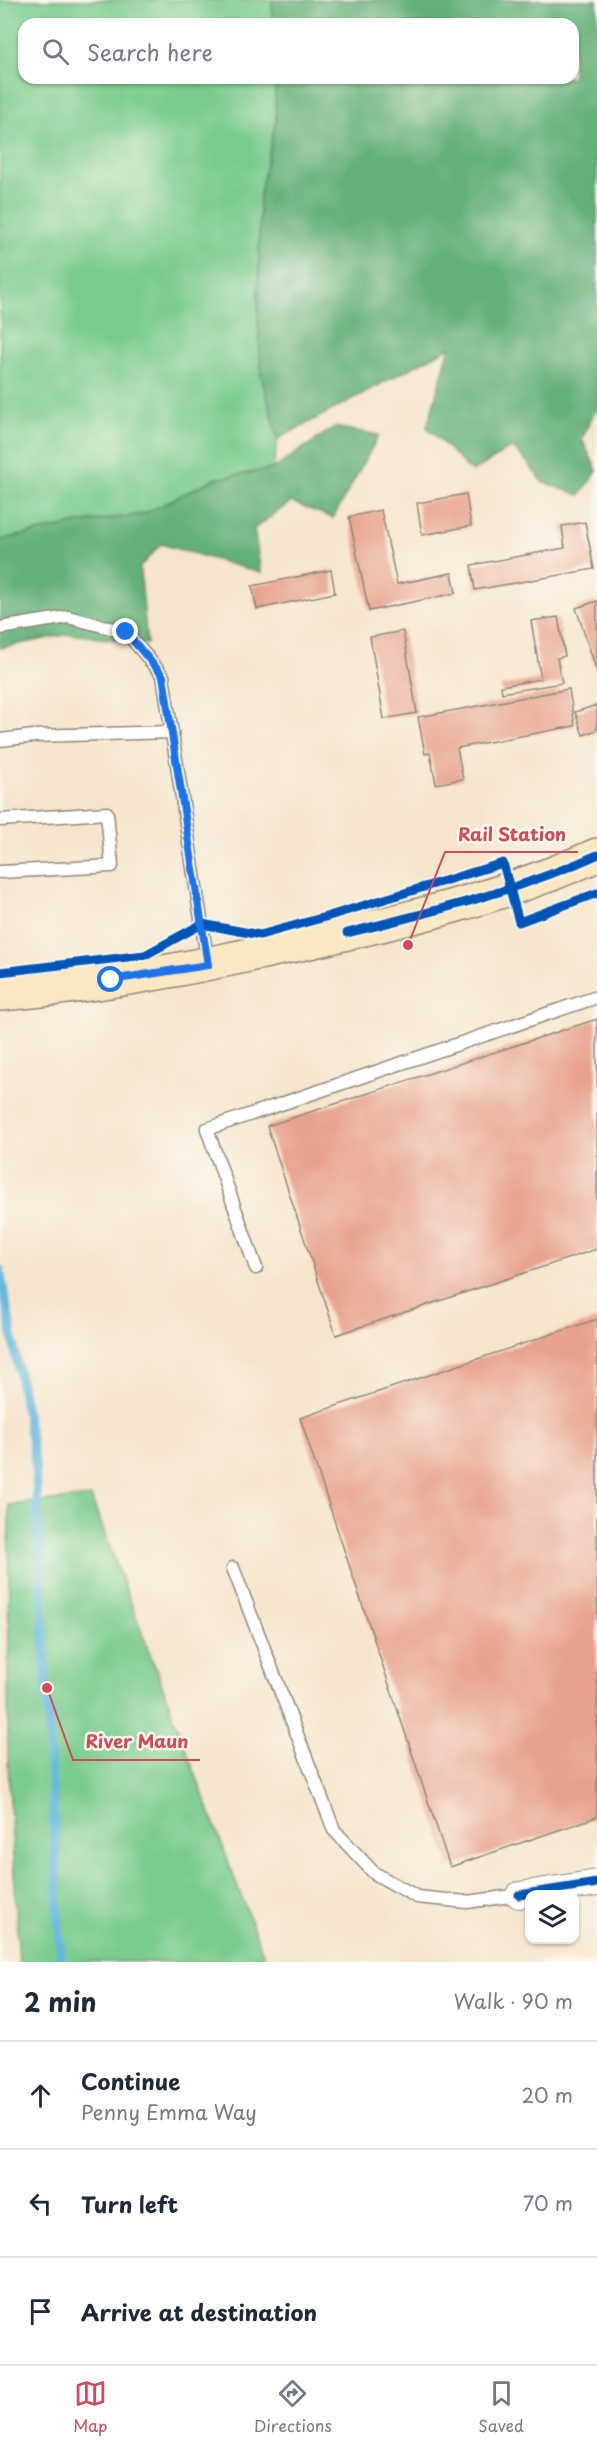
<!DOCTYPE html>
<meta charset="utf-8">
<style>
:root{--surface:#fff;--page:#f6f6f7;--text:#1f2937;--muted:#747a83;--line:#e0e1e3;--accent:#d1495b}
body{margin:0;font-family:"Playpen Sans",sans-serif;background:var(--page);color:var(--text)}
.controls{position:absolute;right:18px;bottom:18px;display:grid;overflow:hidden;border-radius:12px;box-shadow:0 2px 4px #0004}
.controls button{width:54px;height:54px;display:grid;place-items:center;padding:0;border:0;border-bottom:2px solid var(--line);background:var(--surface);color:var(--text);font:30px sans-serif}
.stop{position:absolute;width:18px;height:18px;margin:-14px;border:4px solid #1a73e8;border-radius:50%;background:#fff}
.stop.end{background:#1a73e8;border-color:#fff;box-shadow:0 2px 6px #0008}
.list{margin:0;padding:0;list-style:none}
h2{display:flex;justify-content:space-between;align-items:center;height:78px;margin:0;padding:0 24px;font-size:26px}
h2 small{font-size:20px;font-weight:400;color:var(--muted)}
.list li{display:grid;grid-template-columns:39px 1fr auto;gap:18px;align-items:center;box-sizing:border-box;height:108px;padding:0 24px;border-top:2px solid var(--line)}
.list b{display:block;font-size:22px;white-space:nowrap}
.list p{margin:0;font-size:20px;white-space:nowrap;color:var(--muted)}
.list em{font-size:20px;font-style:normal;color:var(--muted)}
.icon{flex:none;width:33px;height:33px;fill:none;stroke:currentColor;stroke-width:2;stroke-linecap:round;stroke-linejoin:round}
.map{position:relative;flex:none;width:597px;height:1962px;overflow:hidden}
.search{position:absolute;background:var(--surface);box-shadow:0 2px 4px #0004;left:18px;right:18px;top:18px;height:66px;display:flex;align-items:center;gap:15px;box-sizing:border-box;padding:0 21px;border-radius:18px;color:var(--muted);font-size:22px}
.sheet{height:402px;background:var(--surface)}
nav{display:flex;justify-content:space-around;align-items:center;box-sizing:border-box;height:84px;border-top:2px solid var(--line);background:var(--surface);font-size:16px;color:var(--muted)}
nav a{display:grid;justify-items:center;gap:3px}
nav .on{color:var(--accent)}
.map>svg:first-child{display:block}
</style>
<div class="map">
<svg width="597" height="1962" viewBox="0 0 597 1962">
<rect width="100%" height="100%" fill="#fbf7ec"/>
<filter id="ink" filterUnits="userSpaceOnUse"><feTurbulence type="fractalNoise" baseFrequency=".0167" numOctaves="2"/><feDisplacementMap in="SourceGraphic" scale="12" xChannelSelector="R" yChannelSelector="G"/><feConvolveMatrix kernelMatrix="1 2 1 2 8 2 1 2 1" color-interpolation-filters="sRGB"/></filter>
<filter id="wash" filterUnits="userSpaceOnUse"><feTurbulence type="fractalNoise" baseFrequency=".008" numOctaves="4" result="noise"/><feDisplacementMap in="SourceGraphic" scale="24" xChannelSelector="R" yChannelSelector="G"/><feGaussianBlur stdDeviation="1.35" result="paint"/><feColorMatrix in="noise" values="0 0 0 0 0 0 0 0 0 0 0 0 0 0 0 0 0 1.4 0 .05"/><feComposite in="paint" operator="in"/></filter>
<g filter="url(#wash)">
<rect width="100%" height="100%" fill="#f6e5cc"/>
<g fill="#7acc8e" stroke="#527c5c" stroke-width="1.5">
<polygon points="0,0 272,0 273,24 24,24 24,78 275,78 276,121 260,192 258,316 261,374 278,439 273,469 214,479 144,514 78,523 0,540"/>
<polygon points="91,1497 266,1962 19,1962 8,1765 9,1505"/>
</g>
<g fill="#63b079" stroke="#476e52" stroke-width="1.5">
<polygon points="272,0 597,0 597,411 594,413 582,439 597,471 580,495 542,482 528,463 512,447 472,472 427,427 450,347 278,439 261,374 258,316 260,192 276,121 275,78 573,78 573,24 273,24"/>
<polygon points="334,427 379,435 333,518 291,502 254,529 261,573 161,544 140,567 147,644 69,634 0,648 0,540 78,523 144,514 214,479 273,469"/>
</g>
<g fill="none" stroke-linecap="round" stroke-linejoin="round">
<polyline stroke="#62b7de" stroke-width="9" points="0,1270 35,1461 61,1962"/>
</g>
<g id="blocks">
<g fill="#e8a18c">
<polygon points="466,494 471,526 422,535 417,503"/>
<polygon points="381,510 397,584 452,573 456,593 369,611 349,517"/>
<polygon points="585,522 594,569 475,590 471,565 565,548 562,526"/>
<polygon points="331,570 335,593 257,609 252,586"/>
<polygon points="597,601 597,672 576,608"/>
<polygon points="558,617 565,656 557,658 562,683 502,693 501,686 541,679 531,621"/>
<polygon points="403,631 417,713 384,719 370,637"/>
<polygon points="569,689 575,726 457,748 463,779 436,784 430,753 425,754 418,717"/>
<polygon points="597,705 597,730 583,735 575,712"/>
<polygon points="597,1019 597,1249 336,1335 267,1126"/>
<polygon points="597,1319 597,1817 450,1867 300,1418"/>
</g>
</g>
</g>
<g filter="url(#ink)">
<use href="#blocks" fill-opacity="0" stroke="#90887c" stroke-width="1.5"/>
<g fill="none" stroke-linecap="round" stroke-linejoin="round">
<defs>
<g id="service">
<polyline points="0,628 68,617 126,632 163,676 208,964"/>
<polyline points="0,740 34,736 172,732"/>
<polyline points="0,820 107,813 112,866 0,872"/>
<polyline points="256,1268 207,1129 597,997"/>
<polyline points="233,1568 334,1830 374,1873 417,1897 467,1902 519,1895"/>
</g>
<polyline id="minor" points="519,1895 597,1883"/>
<path id="secondary" d="M 0,994 C 103,986 205,965 305,943 C 404,920 504,897 597,855"/>
</defs>
<use href="#service" stroke="#90887c" stroke-width="15"/>
<use href="#minor" stroke="#90887c" stroke-width="28"/>
<use href="#secondary" stroke="#90887c" stroke-width="36"/>
<use href="#service" stroke="#fff" stroke-width="12"/>
<use href="#minor" stroke="#fff" stroke-width="26"/>
<use href="#secondary" stroke="#fae7c3" stroke-width="33"/>
<defs>
<g id="cycleway">
<path d="M 347,933 C 432,912 517,891 597,855"/>
<polyline points="0,972 145,955 202,924 260,935 329,916 503,863 519,922 597,893"/>
<polyline points="519,1895 597,1883"/>
</g>
</defs>
<use href="#cycleway" stroke="#fbf7ec" stroke-width="13"/>
<use href="#cycleway" stroke="#0057b8" stroke-width="9"/>
</g>
</g>
<g fill="none" stroke-linecap="round" stroke-linejoin="round" filter="url(#ink)">
<polyline stroke="#1a73e8" stroke-width="8" points="111,980 208,965 163,676 126,632"/>
</g>
<path fill="none" stroke="#d1495b" stroke-width="2" d="M408 945L445 852H578M47 1688L73 1760H200"/>
<g fill="#d1495b" stroke="#fbf7ec" stroke-width="2">
<circle cx="408" cy="945" r="6"/>
<circle cx="47" cy="1688" r="6"/>
</g>
<g font-size="18" text-anchor="middle" font-weight="bold" fill="#d1495b" stroke="#fbf7ec" stroke-width="5" stroke-linejoin="round" paint-order="stroke">
<text x="512" y="841">Rail Station</text>
<text x="137" y="1748">River Maun</text>
</g>
</svg>
<div class="controls">
<button><svg class="icon" aria-label="layers" viewBox="0 0 24 24"><path d="M12 4l9 5-9 5-9-5zM3 14l9 5 9-5"/></svg></button>
</div>
<div class="stop" style="left:111px;top:980px"></div>
<div class="stop end" style="left:126px;top:632px"></div>
<div class="search"><svg class="icon" aria-label="search" viewBox="0 0 24 24"><circle cx="10" cy="10" r="6"/><path d="M15 15l6 6"/></svg>Search here</div>
</div>
<section class="sheet">
<h2>2 min<small>Walk · 90 m</small></h2>
<ul class="list">
<li><svg class="icon" aria-label="ahead" viewBox="0 0 24 24"><path d="M12 20V5M6 11l6-6 6 6"/></svg><div><b>Continue</b><p>Penny Emma Way</p></div><em>20 m</em></li>
<li><svg class="icon" aria-label="left" viewBox="0 0 24 24"><path d="M17 20v-9H6M10 6l-5 5 5 5"/></svg><div><b>Turn left</b></div><em>70 m</em></li>
<li><svg class="icon" aria-label="arrive" viewBox="0 0 24 24"><path d="M6 21V4h12l-3 4 3 4H6"/></svg><div><b>Arrive at destination</b></div></li>
</ul>
</section>
<nav>
<a class="on"><svg class="icon" aria-label="map" viewBox="0 0 24 24"><path d="M3 6l6-2 6 2 6-2v14l-6 2-6-2-6 2zM9 4v14M15 6v14"/></svg>Map</a>
<a><svg class="icon" aria-label="directions" viewBox="0 0 24 24"><path d="M12 3l9 9-9 9-9-9zM9 14v-3h6M13 9l2 2-2 2"/></svg>Directions</a>
<a><svg class="icon" aria-label="saved" viewBox="0 0 24 24"><path d="M7 4h10v16l-5-4-5 4z"/></svg>Saved</a>
</nav>
